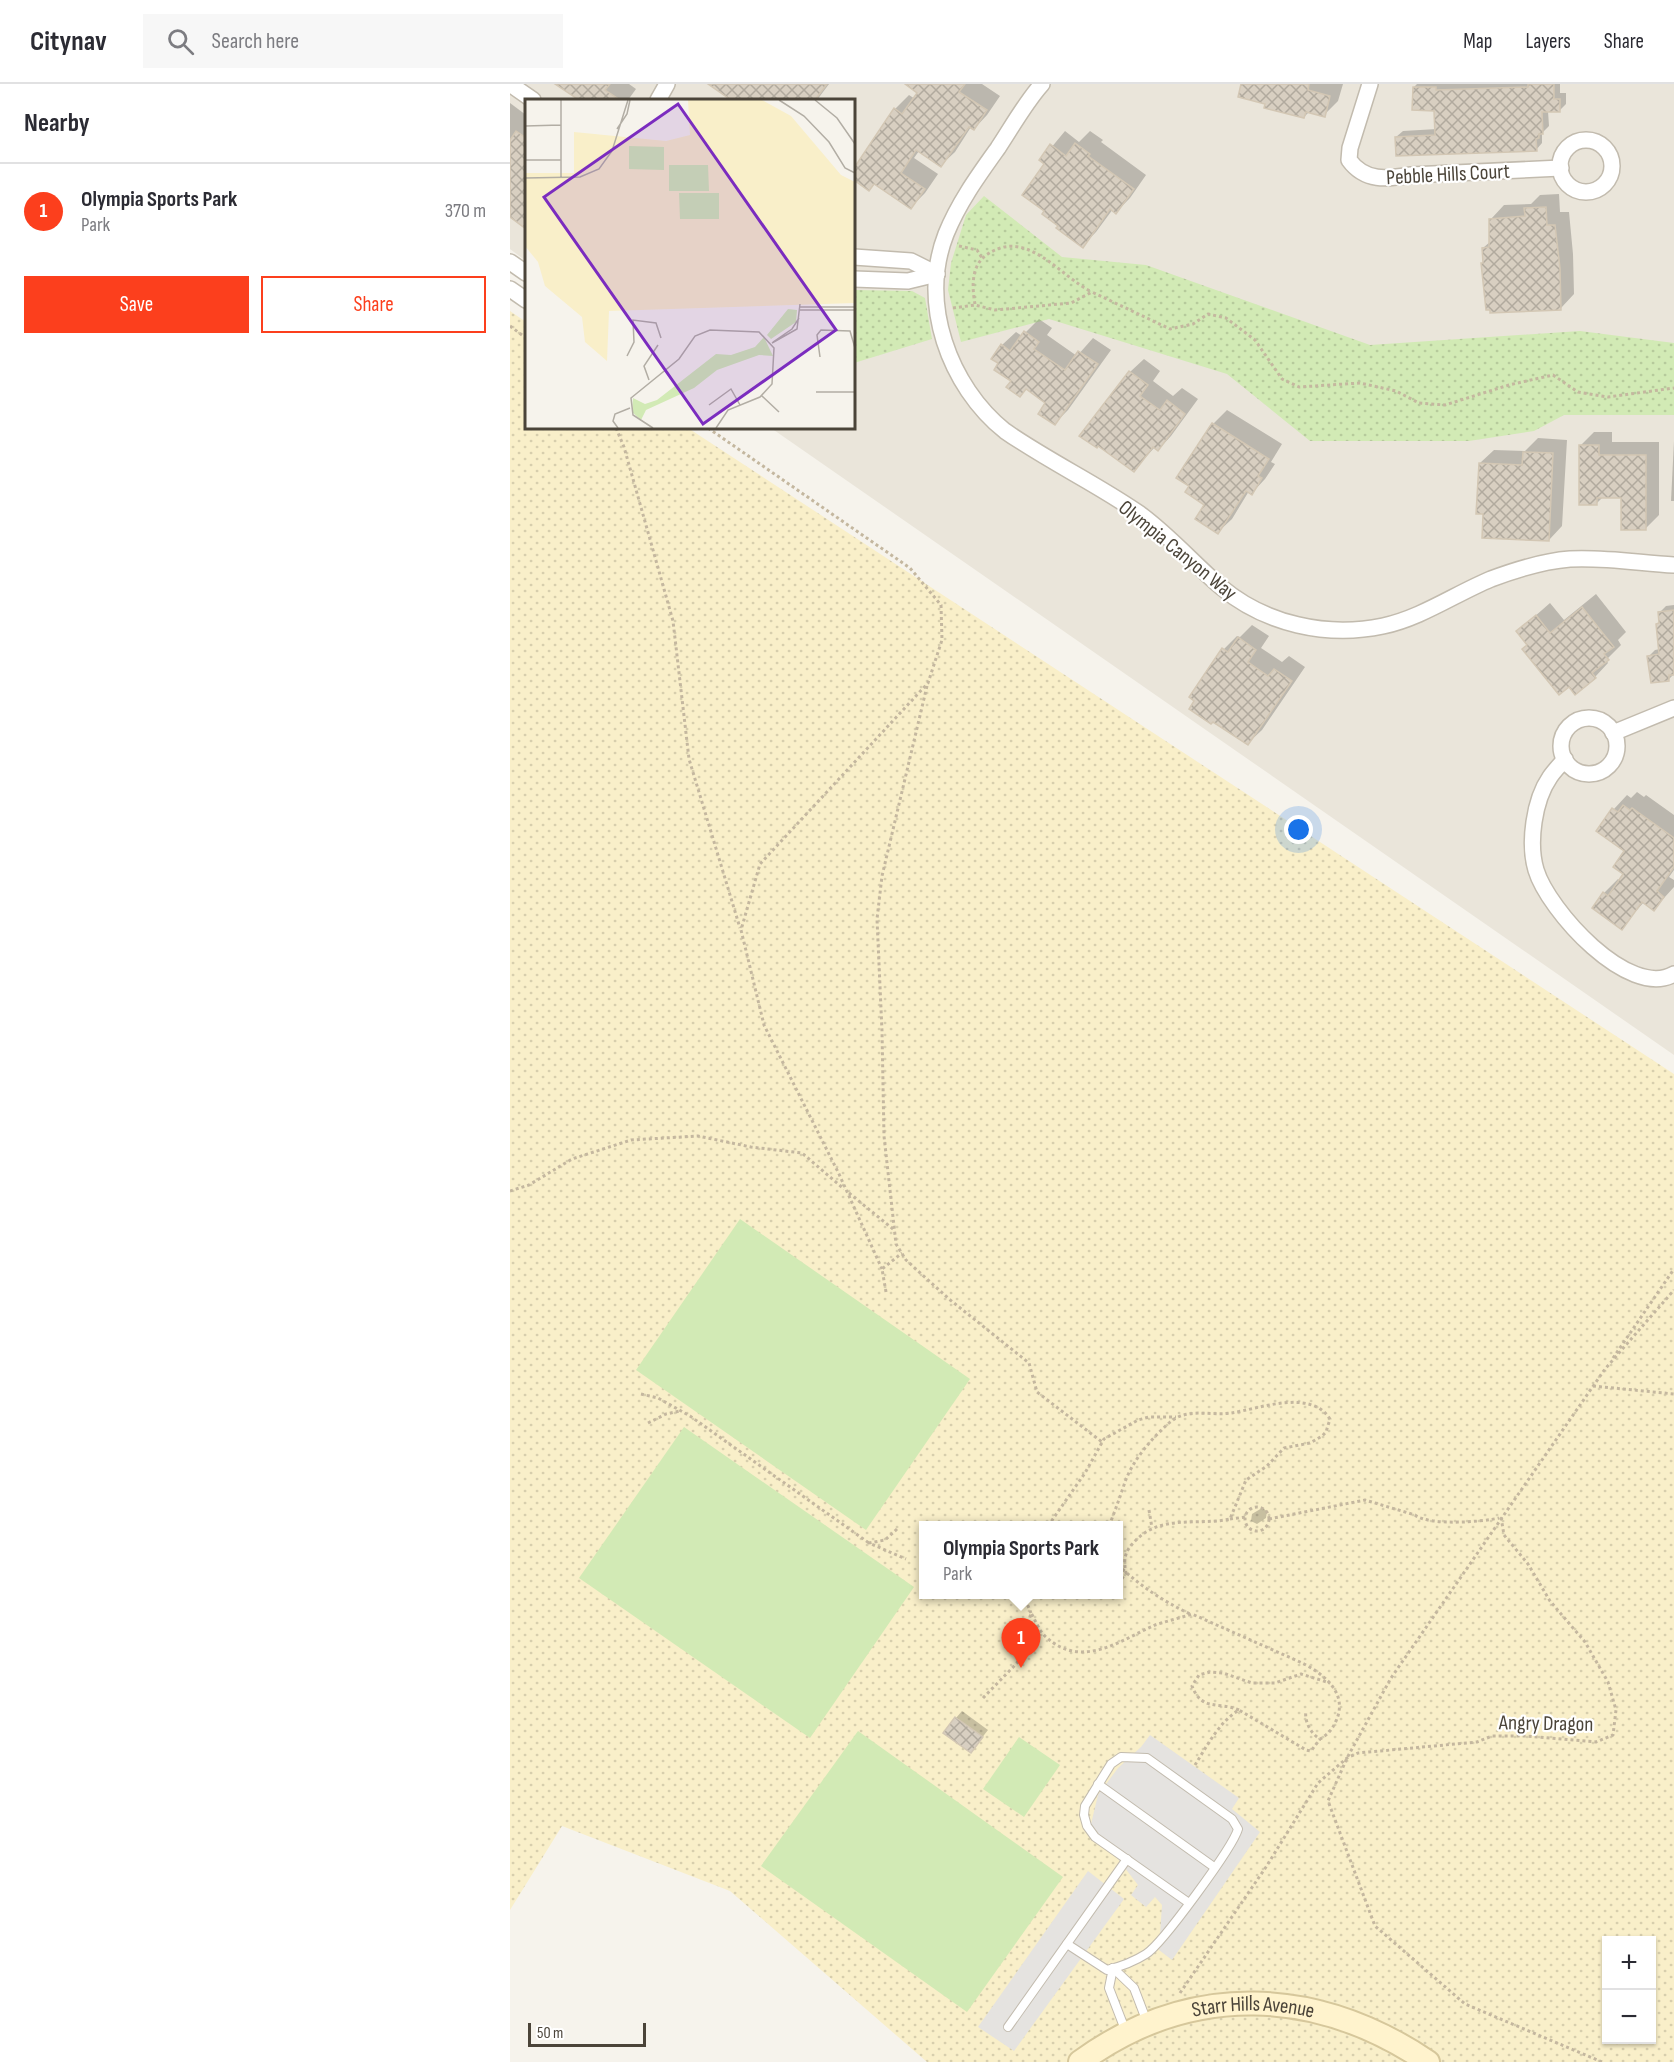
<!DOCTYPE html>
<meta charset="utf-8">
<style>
:root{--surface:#fff;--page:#f7f7f7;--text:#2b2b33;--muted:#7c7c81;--line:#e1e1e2;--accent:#fc3f1d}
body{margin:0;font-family:"Sofia Sans Condensed",sans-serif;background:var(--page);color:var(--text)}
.controls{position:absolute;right:18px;bottom:18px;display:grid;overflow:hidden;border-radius:0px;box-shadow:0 2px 4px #0004}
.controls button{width:54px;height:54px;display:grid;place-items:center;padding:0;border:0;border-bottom:2px solid var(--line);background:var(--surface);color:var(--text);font:30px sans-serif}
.scale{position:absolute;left:18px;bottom:15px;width:118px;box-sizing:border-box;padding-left:6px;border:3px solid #4b4439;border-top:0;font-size:16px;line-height:21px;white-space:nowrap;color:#4b4439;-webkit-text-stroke:4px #fff;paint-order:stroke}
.you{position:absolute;left:789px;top:746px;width:21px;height:21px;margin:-15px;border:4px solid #fff;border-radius:50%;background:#1a73e8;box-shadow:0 0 0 9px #1a73e833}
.badge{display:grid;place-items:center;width:39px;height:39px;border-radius:50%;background:var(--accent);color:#fff;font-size:20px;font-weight:700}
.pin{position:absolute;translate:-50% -50px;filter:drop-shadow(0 2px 3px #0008)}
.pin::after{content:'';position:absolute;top:32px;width:21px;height:18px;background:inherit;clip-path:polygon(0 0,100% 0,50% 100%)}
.popup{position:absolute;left:409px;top:1437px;width:204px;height:78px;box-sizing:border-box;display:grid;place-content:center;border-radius:0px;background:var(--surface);filter:drop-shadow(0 2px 4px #0005);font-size:20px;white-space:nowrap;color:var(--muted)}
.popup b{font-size:22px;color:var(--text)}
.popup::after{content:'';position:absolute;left:50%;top:100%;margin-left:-12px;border:12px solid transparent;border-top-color:var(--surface)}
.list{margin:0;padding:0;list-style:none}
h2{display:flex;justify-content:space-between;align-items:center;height:78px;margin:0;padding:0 24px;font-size:26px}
h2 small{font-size:20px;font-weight:400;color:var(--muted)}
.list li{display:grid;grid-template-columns:39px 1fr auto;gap:18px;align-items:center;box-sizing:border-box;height:96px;padding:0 24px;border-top:2px solid var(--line)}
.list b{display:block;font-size:22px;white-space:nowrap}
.list p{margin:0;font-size:20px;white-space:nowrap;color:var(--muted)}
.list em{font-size:20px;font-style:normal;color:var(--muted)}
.actions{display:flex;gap:12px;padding:18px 24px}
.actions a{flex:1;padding:14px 0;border:2px solid var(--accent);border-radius:0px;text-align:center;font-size:21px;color:var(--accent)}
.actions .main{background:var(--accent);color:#fff}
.icon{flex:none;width:33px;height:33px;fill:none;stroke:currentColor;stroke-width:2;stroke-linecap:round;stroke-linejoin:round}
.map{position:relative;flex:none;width:1164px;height:1978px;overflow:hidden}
header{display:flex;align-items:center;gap:36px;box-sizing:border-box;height:84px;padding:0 30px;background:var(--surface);border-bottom:2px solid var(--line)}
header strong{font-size:28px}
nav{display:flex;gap:33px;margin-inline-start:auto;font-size:21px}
.search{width:420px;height:54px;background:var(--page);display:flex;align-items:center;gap:15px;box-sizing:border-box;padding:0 21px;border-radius:0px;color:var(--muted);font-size:22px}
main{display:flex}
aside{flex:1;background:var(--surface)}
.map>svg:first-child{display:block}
</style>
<header>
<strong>Citynav</strong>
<div class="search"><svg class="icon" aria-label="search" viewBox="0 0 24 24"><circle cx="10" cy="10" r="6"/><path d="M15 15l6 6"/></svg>Search here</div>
<nav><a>Map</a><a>Layers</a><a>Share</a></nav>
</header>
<main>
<aside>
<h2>Nearby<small></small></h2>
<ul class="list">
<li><span class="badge">1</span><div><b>Olympia Sports Park</b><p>Park</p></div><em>370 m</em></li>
</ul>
<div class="actions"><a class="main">Save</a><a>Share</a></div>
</aside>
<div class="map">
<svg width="1164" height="1978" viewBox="0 0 1164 1978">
<defs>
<pattern id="green-dots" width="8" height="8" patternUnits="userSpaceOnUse" patternTransform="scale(1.5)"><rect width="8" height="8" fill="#d2eab5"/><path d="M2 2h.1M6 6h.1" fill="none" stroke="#b6ca9c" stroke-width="1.8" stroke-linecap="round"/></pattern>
<pattern id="sand-dots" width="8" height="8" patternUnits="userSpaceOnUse" patternTransform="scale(1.5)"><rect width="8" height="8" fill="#f9efc9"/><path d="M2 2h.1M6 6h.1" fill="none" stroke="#d7cead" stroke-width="1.8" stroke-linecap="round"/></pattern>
<pattern id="building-cross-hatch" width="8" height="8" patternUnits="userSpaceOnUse" patternTransform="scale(1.5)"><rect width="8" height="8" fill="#d8cfc1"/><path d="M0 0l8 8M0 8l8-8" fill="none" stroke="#b1aa9e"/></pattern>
</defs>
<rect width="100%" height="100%" fill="#f6f3ec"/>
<polygon fill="#eae5da" points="0,0 1164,0 1164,971 261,344 344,344 344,16 16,16 16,177 0,165"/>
<g fill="url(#green-dots)">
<polygon points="474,112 552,173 636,181 860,261 1070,247 1164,259 1164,331 1054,331 1024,347 959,357 800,357 717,290 539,235 451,258 438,206 441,179 456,131"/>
<polygon points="344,206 402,207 415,214 422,255 344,279"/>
</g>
<path fill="url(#sand-dots)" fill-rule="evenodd" d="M 0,227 L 16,238 L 16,344 L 178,344 L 1164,990 L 1164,1978 L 417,1978 L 220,1807 L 52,1742 L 0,1826 ZM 414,1442 L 608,1442 L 608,1510 L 414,1510 ZM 1096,1856 L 1142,1856 L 1142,1956 L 1096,1956 Z"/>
<g fill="#d2eab5">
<polygon points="230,1135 460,1295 356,1446 126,1286"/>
<polygon points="174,1343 404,1503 300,1654 69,1494"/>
<polygon points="348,1647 553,1793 457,1928 251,1782"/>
<polygon points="509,1653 550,1681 514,1733 473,1705"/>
</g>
<g fill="#e5e3e0">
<polygon points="640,1651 729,1714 722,1725 750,1748 662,1876 649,1866 652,1821 645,1813 636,1823 621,1811 628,1801 581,1740 588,1711 608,1684 631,1663"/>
<polygon points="578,1787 614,1815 504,1967 468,1943"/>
</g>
<g fill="#0003">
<polygon points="50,0 119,0 126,5 118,16 71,16 49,1"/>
<polygon points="213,0 319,0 307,16 223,16 209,6"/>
<polygon points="398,0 472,0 490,12 477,31 464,45 461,43 445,68 431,81 409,67 404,74 428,90 415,109 401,123 365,99 359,105 344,94 344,87 385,25 399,11 405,15 410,8"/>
<polygon points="732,0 833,0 828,17 814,31 800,27 794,33 756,19"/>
<polygon points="907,0 1050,0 1050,9 1056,9 1056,20 1049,27 1038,27 1039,42 1032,49 1032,59 1026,66 886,53 893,47 927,45 926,25 904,3"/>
<polygon points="0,19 16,31 16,143 0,131"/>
<polygon points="555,47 569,58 580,47 593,56 591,58 636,91 620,114 606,128 603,125 586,148 572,162 536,127 536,80 531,76"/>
<polygon points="1049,110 1050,128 1059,128 1063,170 1064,210 1051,224 973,179 973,164 981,157 981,135 994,121 1021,120 1030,111"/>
<polygon points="529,235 542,244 537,251 567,272 583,254 601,266 558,326 545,339 538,318 517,304 510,311 490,279 492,261 506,248 512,252"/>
<polygon points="634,275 650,287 643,297 663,312 672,304 688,315 661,352 648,366 645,363 624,386 620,288"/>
<polygon points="717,326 772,360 761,378 765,380 755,395 742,409 739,407 722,435 708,448 697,420 703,340"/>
<polygon points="1084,348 1102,348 1102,358 1149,358 1149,431 1135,445 1113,412 1094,412 1086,420 1070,362"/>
<polygon points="1028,354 1057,356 1052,442 1039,456 975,429 970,379 984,366 1015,367"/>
<polygon points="1164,357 1164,417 1161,417"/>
<polygon points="1086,510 1116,548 1108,556 1111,561 1096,576 1098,579 1085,593 1019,561 1008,547 1040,519 1054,536"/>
<polygon points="1164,521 1164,590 1158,596 1139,572 1145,566 1150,565 1147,540 1151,537 1150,528 1156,522"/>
<polygon points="742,541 759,552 751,564 772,578 779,572 795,583 752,646 738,659 714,565 727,552 730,553"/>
<polygon points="1127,708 1134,713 1136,711 1164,731 1164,786 1159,793 1164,796 1164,803 1144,825 1134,818 1111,844 1094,809 1108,795 1110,797 1115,790 1116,767 1088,747 1104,725 1117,711 1121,714"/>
<polygon points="752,1424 757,1427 756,1434 747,1440 741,1437 742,1430"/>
<polygon points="452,1627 478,1646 467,1660 446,1634"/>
</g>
<g fill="url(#building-cross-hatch)" stroke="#d3c7b4" stroke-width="1.5">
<polygon points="45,0 100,0 95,6 110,16 69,16"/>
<polygon points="198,0 317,0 305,16 221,16"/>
<polygon points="395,0 455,0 449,8 477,26 464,46 459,43 431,83 406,66 391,89 415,105 401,125 364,100 359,107 344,96 344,84 384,24 392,30 407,9"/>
<polygon points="731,0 799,0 798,6 820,12 815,33 796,28 794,34 754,24 755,20 728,13"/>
<polygon points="1018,0 1044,0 1044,15 1050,15 1050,28 1032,28 1033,50 1029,50 1029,54 1026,55 1027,67 886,72 885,53 925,51 924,27 902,26 903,3 926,3 926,6 1018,3"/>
<polygon points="6,47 16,54 16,145 0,133 0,56"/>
<polygon points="565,59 580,70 578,72 624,105 606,130 600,125 573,164 546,144 548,142 532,130 534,127 512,111 534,80 529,76 540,60 556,72"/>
<polygon points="1036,123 1037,141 1045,141 1050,184 1051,226 980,229 980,226 976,226 971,179 973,179 972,164 979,163 979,135 1015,132 1014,124"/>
<polygon points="514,247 529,258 524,265 555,286 568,267 588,280 545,341 528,330 535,319 516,305 510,313 496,303 501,297 484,286 488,279 481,275 491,260 500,267"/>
<polygon points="619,287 638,301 630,312 650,326 657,316 675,330 648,367 643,363 624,388 588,362 587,364 569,352"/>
<polygon points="702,339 759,375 748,392 752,394 742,411 736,407 708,450 685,435 694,421 675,408 679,402 666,394"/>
<polygon points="1069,361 1089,361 1089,371 1136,371 1136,446 1111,446 1111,414 1087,414 1087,421 1069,421"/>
<polygon points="1013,368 1043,369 1039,457 972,454 973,430 966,430 969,379 1012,381"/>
<polygon points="1072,523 1104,563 1094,570 1099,576 1082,589 1086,594 1065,611 1059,603 1049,611 1012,565 1017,561 1006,547 1026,531 1040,549"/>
<polygon points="1164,526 1164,591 1159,591 1159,597 1141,599 1137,572 1149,570 1146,540 1149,539 1148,528"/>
<polygon points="728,553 746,566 738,578 758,592 764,585 782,597 738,661 703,638 701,640 679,625 684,617 679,613 712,564 718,568"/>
<polygon points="1113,721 1120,726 1122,724 1164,754 1164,783 1147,807 1154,813 1144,827 1132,818 1112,846 1082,824 1093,808 1098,812 1113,790 1103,783 1114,767 1086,747 1102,724 1108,728"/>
<polygon points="445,1633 473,1653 461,1669 433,1649"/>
</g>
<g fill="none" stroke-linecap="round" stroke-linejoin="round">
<defs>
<g id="lane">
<polyline points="588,1700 704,1783"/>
<path d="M 557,1860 L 597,1886 C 609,1883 625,1877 636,1870 C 652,1860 723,1763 728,1745 L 722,1735 L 637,1674 L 611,1673 L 601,1680 L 575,1722 L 574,1731 L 577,1742 L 585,1753 L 679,1819"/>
<polyline points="603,1884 599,1904 616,1948"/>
<polyline points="603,1884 624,1904 637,1938"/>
<polyline points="498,1943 617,1775"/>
</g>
<g id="street">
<polyline points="0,0 23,16"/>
<path d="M 532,0 C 515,19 502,43 488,64 C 468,92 449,118 436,150 C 409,219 439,302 495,347 C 538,377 587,400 630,430 C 660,452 683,479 711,503 C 755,540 817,554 873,542 C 911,534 945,510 981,495 C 1005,486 1034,477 1060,475 C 1094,473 1130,479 1164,481"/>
<path d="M 860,0 L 840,64 L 839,76 C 855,98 877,95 901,91 L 1051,84"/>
<polyline points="148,16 157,0"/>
<circle cx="1076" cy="82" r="26"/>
<polyline points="344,173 401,177 427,190"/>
<polyline points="0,178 16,189"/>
<polyline points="344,195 398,197 427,190"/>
<polyline points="0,205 16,216"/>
<circle cx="1079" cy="662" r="28"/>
<polyline points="1103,649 1164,624"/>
<path d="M 1055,675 C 1050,681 1044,687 1040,693 C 1024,716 1018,759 1026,786 C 1038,826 1119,916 1164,890"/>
</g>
<g id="secondary">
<path id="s1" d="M 570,1978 C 681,1897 807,1903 918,1978"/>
</g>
</defs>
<use href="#lane" stroke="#c2bbae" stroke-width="10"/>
<use href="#street" stroke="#c2bbae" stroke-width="18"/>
<use href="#secondary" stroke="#d6c79b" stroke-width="26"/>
<g stroke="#c4b79f" stroke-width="3" stroke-dasharray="3 3" stroke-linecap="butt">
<polyline points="449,162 467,166 472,174"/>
<path d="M 465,220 C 462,204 461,183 475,172 C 516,141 550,193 582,208"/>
<polyline points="443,224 465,221 485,226 561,219 582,208 660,245 683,240 698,230 716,234 745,256 772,295 789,303 850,299 886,307 909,319 935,321 999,301 1043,291 1068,308 1098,313 1164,304"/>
<polyline points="0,242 16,254"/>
<polyline points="106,344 114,363 163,537 179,675 230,844"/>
<polyline points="198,344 400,484 431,521 432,556 418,599 250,780 231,846 254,941 329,1090 372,1185"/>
<polyline points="417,602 372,792 367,835 372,947 374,1052 386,1160 396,1176 439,1215 519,1279 527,1308 592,1358"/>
<polyline points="0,1107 19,1101 62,1075 121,1056 188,1052 241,1063 292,1069 334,1105"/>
<polyline points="339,1109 383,1145"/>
<polyline points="376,1208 372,1185 392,1169"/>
<polyline points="1103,1274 1164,1185"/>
<polyline points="1083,1302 1164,1310"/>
<polyline points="131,1310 148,1314 180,1332 359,1459"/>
<polyline points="138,1339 156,1330 170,1327"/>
<circle cx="747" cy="1435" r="12"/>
<polyline points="639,1426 642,1444"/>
<polyline points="720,1435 736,1433"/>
<path d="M 759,1435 L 855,1416 L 905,1431 C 919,1442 972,1438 989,1434"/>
<polyline points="538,1442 575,1389 594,1355 628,1336 639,1333 666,1333"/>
<path d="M 599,1442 C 605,1427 610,1413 615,1398 C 623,1376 641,1355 659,1339 C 677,1323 699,1332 721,1329 C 749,1325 800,1304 820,1335 L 816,1348 L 812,1352 L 800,1359 L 774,1364 L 757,1382 L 736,1396 L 720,1435 C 688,1442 652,1430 626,1456 C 615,1467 613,1474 616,1489 L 608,1500"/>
<polyline points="387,1445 375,1456 359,1459 396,1475"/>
<path d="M 608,1481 C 630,1502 653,1517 680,1530"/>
<polyline points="513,1510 521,1529"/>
<path d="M 473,1614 L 507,1579 L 521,1529 C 526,1537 529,1547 536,1553 C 572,1586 611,1556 645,1541 C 657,1537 670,1534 682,1530 L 790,1578 C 813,1589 839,1609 826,1637 C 822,1646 818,1650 810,1655 C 801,1650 794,1637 796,1627"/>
<path d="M 729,1626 C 708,1617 692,1628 682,1602 L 689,1591 L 700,1588 L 713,1589 L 742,1599 L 765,1599 L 791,1590 L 820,1599"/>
<path d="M 685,1681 C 697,1662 709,1638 729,1626 L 796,1666 L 801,1667 L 810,1655"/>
<polyline points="670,1909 756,1783 808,1699 837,1674 848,1669 967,1658 982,1652 1017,1652 1086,1658 1103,1651 1106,1626 1098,1598 1075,1558 1040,1517 1018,1480 994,1451 991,1433"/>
<polyline points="1092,1978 955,1920 865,1842 818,1717 837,1674 881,1594 1095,1285 1164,1206"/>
</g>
<use href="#lane" stroke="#fff" stroke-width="8"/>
<use href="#street" stroke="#fff" stroke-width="15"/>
<use href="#secondary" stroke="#fff3cd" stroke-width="22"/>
</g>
<g text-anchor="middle" stroke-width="4.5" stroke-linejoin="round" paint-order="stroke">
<g font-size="21" fill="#4b4439" stroke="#fff">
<text transform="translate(938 90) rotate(-3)" y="7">Pebble Hills Court</text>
<text transform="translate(668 466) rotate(39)" y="7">Olympia Canyon Way</text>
<text transform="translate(1036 1639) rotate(1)" y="7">Angry Dragon</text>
<text dy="7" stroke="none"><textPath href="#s1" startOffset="186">Starr Hills Avenue</textPath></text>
</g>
</g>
<g transform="translate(15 15)">
<rect width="330" height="330" fill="#f6f3ec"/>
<path d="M 263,210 L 272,211 L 271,223 L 246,240 L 242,236 ZM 239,238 L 248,257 L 234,256 L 192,271 L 169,289 L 121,311 L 116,321 L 107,313 L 108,299 L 120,305 L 132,301 L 191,255 L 206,256 L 230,248 Z" fill="#d2eab5"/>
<path d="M 163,1 L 237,1 L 266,17 L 316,76 L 330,83 L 330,204 L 84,212 L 82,262 L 60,243 L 57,218 L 20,187 L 13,163 L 0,147 L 0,74 L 49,74 L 49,33 L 141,42 L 165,36 Z" fill="#f9efc9"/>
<path d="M 104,47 L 139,48 L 139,71 L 104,70 ZM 144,66 L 183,66 L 184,92 L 144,92 ZM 154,94 L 194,94 L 194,120 L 155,120 Z" fill="#d2eab5"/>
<path fill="none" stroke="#b2ada4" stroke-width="1.5" d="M 254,1 L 279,17 L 304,43 L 320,69 L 330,74M 290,1 L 312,19 L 330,45M 0,27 L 36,26M 92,30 L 102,15 L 105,1M 0,61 L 36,61M 0,79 L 55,78 L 74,70 L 87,52 L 103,1M 36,79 L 36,1M 275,208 L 330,208M 275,211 L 330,211M 248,243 L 267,230 L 274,219M 247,244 L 272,230 L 275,205M 102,257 L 109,243 L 108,221 L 131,224 L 136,239M 295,258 L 292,236 L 296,231 L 325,232 L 330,249M 124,281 L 119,267 L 133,246M 291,293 L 330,293M 237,297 L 254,313M 184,306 L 206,290 L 215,306M 93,329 L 88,322 L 90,315 L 105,309M 128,329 L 108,316 L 106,299 L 154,260 L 170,237 L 185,231 L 234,233 L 249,249 L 247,285 L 235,298 L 203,311 L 191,329"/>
<path fill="#7b2cbf" fill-opacity="0.15" stroke="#7b2cbf" stroke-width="3" d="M 153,5 L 311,231 L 178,325 L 19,98 Z"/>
<rect width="330" height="330" fill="none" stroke="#4b4439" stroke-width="3"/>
</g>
</svg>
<div class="controls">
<button>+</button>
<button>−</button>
</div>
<div class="scale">50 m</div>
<div class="you"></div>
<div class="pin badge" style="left:511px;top:1584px">1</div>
<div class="popup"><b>Olympia Sports Park</b>Park</div>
</div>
</main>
